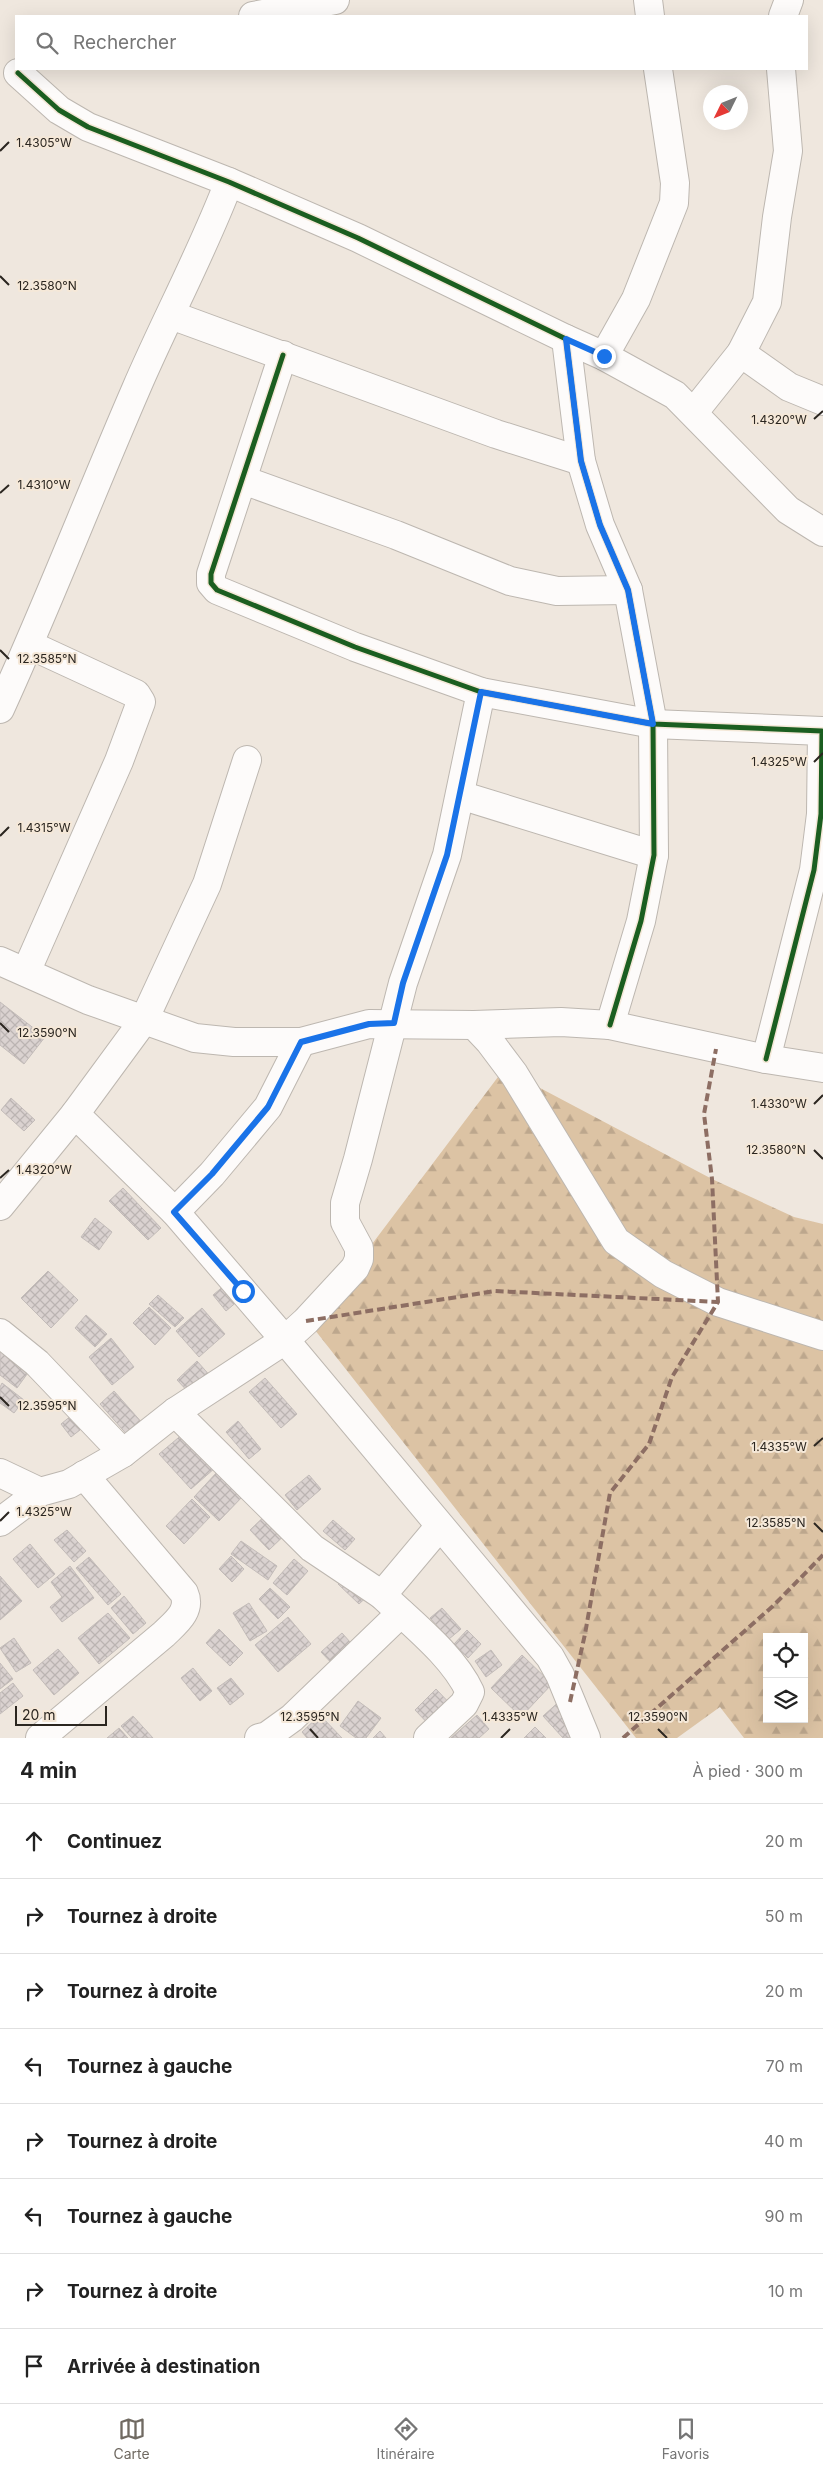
<!DOCTYPE html>
<html lang="fr">
<meta charset="utf-8">
<style>
:root{--surface:#fff;--page:#f6f6f6;--text:#222;--muted:#767676;--line:#e0e0e0;--accent:#706a62}
body{margin:0;font-family:Inter,sans-serif;background:var(--page);color:var(--text)}
.controls{position:absolute;right:15px;bottom:15px;display:grid;overflow:hidden;border-radius:0px;box-shadow:0 5px 20px #0002}
.controls button{width:45px;height:45px;display:grid;place-items:center;padding:0;border:0;border-bottom:1px solid var(--line);background:var(--surface);color:var(--text);font:25px sans-serif}
.compass{position:absolute;left:703px;top:85px;width:45px;height:45px;border-radius:50%;background:var(--surface);box-shadow:0 5px 20px #0002;rotate:227deg}
.scale{position:absolute;left:15px;bottom:12px;width:92px;box-sizing:border-box;padding-left:5px;border:2px solid #2b2620;border-top:0;font-size:14px;line-height:18px;white-space:nowrap;color:#2b2620;-webkit-text-stroke:4px #f5e8d8;paint-order:stroke}
.stop{position:absolute;width:15px;height:15px;margin:-11px;border:4px solid #1a73e8;border-radius:50%;background:#fff}
.stop.end{background:#1a73e8;border-color:#fff;box-shadow:0 1px 5px #0008}
.list{margin:0;padding:0;list-style:none}
h2{display:flex;justify-content:space-between;align-items:center;height:65px;margin:0;padding:0 20px;font-size:21px}
h2 small{font-size:16px;font-weight:400;color:var(--muted)}
.list li{display:grid;grid-template-columns:32px 1fr auto;gap:15px;align-items:center;box-sizing:border-box;height:75px;padding:0 20px;border-top:1px solid var(--line)}
.list b{display:block;font-size:19px;white-space:nowrap}
.list em{font-size:16px;font-style:normal;color:var(--muted)}
.icon{flex:none;width:28px;height:28px;fill:none;stroke:currentColor;stroke-width:2;stroke-linecap:round;stroke-linejoin:round}
.map{position:relative;flex:none;width:823px;height:1738px;overflow:hidden}
.search{position:absolute;background:var(--surface);box-shadow:0 5px 20px #0002;left:15px;right:15px;top:15px;height:55px;display:flex;align-items:center;gap:12px;box-sizing:border-box;padding:0 18px;border-radius:0px;color:var(--muted);font-size:19px}
.sheet{height:665px;background:var(--surface)}
nav{display:flex;justify-content:space-around;align-items:center;box-sizing:border-box;height:70px;border-top:1px solid var(--line);background:var(--surface);font-size:14px;color:var(--muted)}
nav a{display:grid;justify-items:center;gap:2px}
nav .on{color:var(--accent)}
.map>svg:first-child{display:block}
</style>
<div class="map">
<svg width="823" height="1738" viewBox="0 0 823 1738">
<defs>
<pattern id="forest-firs" width="22" height="20" patternUnits="userSpaceOnUse" patternTransform="scale(1.25)"><rect width="22" height="20" fill="#dcc3a4"/><path d="M5 1l3.5 6h-7zM16 11l3.5 6h-7z" fill="#bda78d"/></pattern>
<pattern id="building-cross-hatch" width="8" height="8" patternUnits="userSpaceOnUse" patternTransform="scale(1.25)"><rect width="8" height="8" fill="#dad2d0"/><path d="M0 0l8 8M0 8l8-8" fill="none" stroke="#bbb4b2"/></pattern>
</defs>
<rect width="100%" height="100%" fill="#efe7de"/>
<path fill="url(#forest-firs)" fill-rule="evenodd" d="M 504,1069 L 712,1179 L 794,1217 L 823,1224 L 823,1738 L 744,1738 L 720,1707 L 677,1738 L 636,1738 L 311,1325 ZM 767,1637 L 804,1637 L 804,1719 L 767,1719 Z"/>
<g fill="url(#building-cross-hatch)" stroke="#c3bcb9">
<polygon points="0,1002 45,1037 24,1064 0,1045"/>
<polygon points="11,1098 35,1120 24,1131 1,1110"/>
<polygon points="123,1188 161,1228 148,1240 109,1201"/>
<polygon points="95,1218 112,1232 99,1250 81,1237"/>
<polygon points="48,1271 78,1300 51,1328 21,1298"/>
<polygon points="239,1273 252,1289 226,1311 213,1295"/>
<polygon points="158,1295 184,1318 175,1327 149,1304"/>
<polygon points="149,1307 171,1328 155,1345 133,1323"/>
<polygon points="202,1308 225,1334 199,1357 176,1331"/>
<polygon points="86,1315 107,1334 95,1347 75,1328"/>
<polygon points="111,1338 134,1367 112,1385 89,1357"/>
<polygon points="0,1348 30,1370 17,1388 0,1375"/>
<polygon points="197,1361 212,1378 192,1396 177,1380"/>
<polygon points="265,1378 297,1414 281,1428 249,1392"/>
<polygon points="2,1383 24,1400 14,1413 0,1403 0,1387"/>
<polygon points="114,1391 144,1425 130,1438 100,1404"/>
<polygon points="83,1406 94,1419 71,1437 61,1424"/>
<polygon points="238,1421 261,1449 249,1459 226,1432"/>
<polygon points="184,1433 215,1468 191,1489 159,1454"/>
<polygon points="218,1471 244,1495 219,1521 194,1497"/>
<polygon points="309,1475 321,1489 297,1510 285,1495"/>
<polygon points="192,1499 210,1517 184,1544 166,1526"/>
<polygon points="273,1508 292,1528 269,1550 250,1530"/>
<polygon points="333,1520 355,1539 345,1550 323,1531"/>
<polygon points="67,1530 86,1551 74,1562 54,1540"/>
<polygon points="241,1541 277,1566 268,1580 231,1554"/>
<polygon points="30,1544 55,1574 38,1588 13,1559"/>
<polygon points="231,1556 244,1569 232,1582 219,1569"/>
<polygon points="89,1557 121,1594 108,1605 76,1568"/>
<polygon points="294,1559 308,1571 287,1595 273,1583"/>
<polygon points="70,1566 94,1598 62,1622 50,1607 62,1597 51,1582"/>
<polygon points="350,1572 371,1593 359,1604 338,1584"/>
<polygon points="0,1576 22,1601 0,1620"/>
<polygon points="270,1588 290,1607 278,1619 259,1599"/>
<polygon points="124,1596 146,1623 133,1634 111,1608"/>
<polygon points="249,1603 267,1631 250,1641 233,1613"/>
<polygon points="442,1608 461,1629 449,1639 430,1618"/>
<polygon points="108,1613 130,1638 99,1664 78,1638"/>
<polygon points="288,1617 311,1644 278,1672 255,1645"/>
<polygon points="219,1629 243,1653 230,1666 206,1643"/>
<polygon points="467,1630 481,1644 468,1658 454,1644"/>
<polygon points="342,1633 359,1652 338,1670 321,1652"/>
<polygon points="14,1638 31,1663 16,1672 0,1648"/>
<polygon points="58,1649 79,1673 54,1695 33,1670"/>
<polygon points="491,1650 502,1665 486,1677 475,1661"/>
<polygon points="522,1655 552,1684 521,1717 491,1688"/>
<polygon points="0,1663 13,1679 0,1689"/>
<polygon points="193,1668 212,1691 200,1701 181,1678"/>
<polygon points="231,1678 244,1694 230,1705 217,1688"/>
<polygon points="13,1683 23,1696 0,1714 0,1693"/>
<polygon points="436,1689 457,1711 436,1732 415,1710"/>
<polygon points="562,1699 583,1738 563,1738 543,1716"/>
<polygon points="358,1701 381,1718 366,1738 356,1738 340,1726"/>
<polygon points="320,1715 342,1738 307,1738 302,1732"/>
<polygon points="477,1715 489,1729 479,1738 451,1738"/>
<polygon points="133,1716 153,1738 132,1738 121,1726"/>
<polygon points="535,1727 546,1738 524,1738"/>
<polygon points="119,1728 128,1738 107,1738"/>
<polygon points="380,1731 386,1738 373,1738"/>
</g>
<g fill="none" stroke-linecap="round" stroke-linejoin="round">
<defs>
<g id="minor">
<polyline points="648,0 650,16"/>
<polyline points="253,16 335,0"/>
<polyline points="783,16 789,0"/>
<polyline points="18,73 59,110 88,127 229,182 358,238 566,339 581,461 600,525 628,590 653,724 654,855 641,921 610,1025"/>
<polyline points="171,315 496,434 581,461"/>
<polyline points="566,339 604,356 675,395 788,510 823,532"/>
<polyline points="741,353 789,387 823,401"/>
<polyline points="283,355 211,574 211,583 217,590 355,647 481,692 653,724 822,731 821,814 814,870 766,1059"/>
<polyline points="604,356 636,299 674,203 675,183 658,69"/>
<polyline points="694,412 741,353 767,302 777,217 788,151 781,69"/>
<polyline points="243,480 396,535 510,581 557,591 628,590"/>
<path d="M 0,709 C 48,604 90,495 136,389 C 166,319 202,253 229,182"/>
<polyline points="247,760 207,884 144,1020 75,1114 175,1212 285,1340 550,1657 560,1675 586,1738"/>
<polyline points="460,795 654,855"/>
<polyline points="0,961 88,1000 195,1038 234,1042 301,1042 369,1024 474,1025 561,1022 610,1025 766,1059 823,1068"/>
<polyline points="26,972 119,761 141,702 136,694 30,645"/>
<polyline points="474,1025 490,1042 514,1074 616,1241 663,1274 718,1302 823,1336"/>
<polyline points="0,1206 75,1114"/>
<polyline points="175,1212 212,1174 268,1107 301,1042"/>
<polyline points="0,1333 37,1363 123,1453"/>
<polyline points="175,1412 312,1548 382,1595"/>
<polyline points="0,1473 40,1492"/>
<polyline points="0,1522 40,1492 69,1484 123,1453 175,1412 285,1340 306,1321 355,1268 359,1259 359,1248 345,1222 345,1203 358,1159 403,983 447,855 481,692"/>
<path d="M 40,1738 L 164,1634 C 175,1623 192,1611 184,1593 L 84,1475"/>
<polyline points="259,1738 267,1736 292,1718 401,1613"/>
<path d="M 428,1738 L 464,1704 L 470,1692 C 453,1655 411,1623 382,1595 L 439,1527"/>
</g>
</defs>
<use href="#minor" stroke="#bdb7b0" stroke-width="30"/>
<use href="#minor" stroke="#fdfbfa" stroke-width="28"/>
<g stroke="#8d6e63" stroke-width="4" stroke-dasharray="8 4" stroke-linecap="butt">
<polyline points="306,1321 495,1291 718,1302"/>
<polyline points="570,1702 585,1634 610,1493 649,1444 672,1377 718,1302 712,1179 704,1114 716,1049"/>
<polyline points="623,1738 773,1606 823,1555"/>
</g>
<defs>
<g id="cycleway">
<polyline points="18,73 59,110 88,127 229,182 358,238 566,339 581,461 600,525 628,590 653,724 654,855 641,921 610,1025"/>
<polyline points="283,355 211,574 211,583 217,590 355,647 481,692 653,724 822,731 821,814 814,870 766,1059"/>
</g>
</defs>
<use href="#cycleway" stroke="#f5e8d8" stroke-width="8"/>
<use href="#cycleway" stroke="#1b5e20" stroke-width="5"/>
</g>
<g fill="none" stroke-linecap="round" stroke-linejoin="round">
<polyline stroke="#1a73e8" stroke-width="6" points="243,1291 174,1212 212,1174 268,1107 301,1042 369,1024 394,1023 403,983 447,855 481,692 653,724 628,590 600,525 581,461 566,339 604,356"/>
</g>
<path fill="none" stroke="#2b2620" stroke-width="2" d="M 0,151 L 9,142M 0,276 L 9,285M 814,419 L 823,411M 0,493 L 9,485M 0,650 L 9,659M 814,762 L 823,753M 0,836 L 9,827M 0,1023 L 9,1032M 814,1104 L 823,1095M 814,1150 L 823,1159M 0,1178 L 9,1170M 0,1397 L 9,1406M 814,1446 L 823,1438M 0,1521 L 9,1512M 814,1523 L 823,1532M 310,1729 L 318,1738M 658,1729 L 667,1738M 501,1738 L 510,1729"/>
<g font-size="12" text-anchor="middle" fill="#2b2620" stroke="#f5e8d8" stroke-width="4" stroke-linejoin="round" paint-order="stroke">
<text x="44" y="147">1.4305°W</text>
<text x="47" y="290">12.3580°N</text>
<text x="779" y="424">1.4320°W</text>
<text x="44" y="489">1.4310°W</text>
<text x="47" y="663">12.3585°N</text>
<text x="779" y="766">1.4325°W</text>
<text x="44" y="832">1.4315°W</text>
<text x="47" y="1037">12.3590°N</text>
<text x="779" y="1108">1.4330°W</text>
<text x="776" y="1154">12.3580°N</text>
<text x="44" y="1174">1.4320°W</text>
<text x="47" y="1410">12.3595°N</text>
<text x="779" y="1451">1.4335°W</text>
<text x="44" y="1516">1.4325°W</text>
<text x="776" y="1527">12.3585°N</text>
<text x="310" y="1721">12.3595°N</text>
<text x="658" y="1721">12.3590°N</text>
<text x="510" y="1721">1.4335°W</text>
</g>
</svg>
<div class="controls">
<button><svg class="icon" aria-label="locate" viewBox="0 0 24 24"><circle cx="12" cy="12" r="6"/><path d="M12 2v4M12 18v4M2 12h4M18 12h4"/></svg></button>
<button><svg class="icon" aria-label="layers" viewBox="0 0 24 24"><path d="M12 4l9 5-9 5-9-5zM3 14l9 5 9-5"/></svg></button>
</div>
<svg class="compass" viewBox="-18 -18 36 36"><path d="M0-13l5 13h-10z" fill="#e53935"/><path d="M0 13l5-13h-10z" fill="#767676"/></svg>
<div class="scale">20 m</div>
<div class="stop" style="left:243px;top:1291px"></div>
<div class="stop end" style="left:604px;top:356px"></div>
<div class="search"><svg class="icon" aria-label="search" viewBox="0 0 24 24"><circle cx="10" cy="10" r="6"/><path d="M15 15l6 6"/></svg>Rechercher</div>
</div>
<section class="sheet">
<h2>4 min<small>À pied · 300 m</small></h2>
<ul class="list">
<li><svg class="icon" aria-label="ahead" viewBox="0 0 24 24"><path d="M12 20V5M6 11l6-6 6 6"/></svg><div><b>Continuez</b></div><em>20 m</em></li>
<li><svg class="icon" aria-label="right" viewBox="0 0 24 24"><path d="M7 20v-9h11M14 6l5 5-5 5"/></svg><div><b>Tournez à droite</b></div><em>50 m</em></li>
<li><svg class="icon" aria-label="right" viewBox="0 0 24 24"><path d="M7 20v-9h11M14 6l5 5-5 5"/></svg><div><b>Tournez à droite</b></div><em>20 m</em></li>
<li><svg class="icon" aria-label="left" viewBox="0 0 24 24"><path d="M17 20v-9H6M10 6l-5 5 5 5"/></svg><div><b>Tournez à gauche</b></div><em>70 m</em></li>
<li><svg class="icon" aria-label="right" viewBox="0 0 24 24"><path d="M7 20v-9h11M14 6l5 5-5 5"/></svg><div><b>Tournez à droite</b></div><em>40 m</em></li>
<li><svg class="icon" aria-label="left" viewBox="0 0 24 24"><path d="M17 20v-9H6M10 6l-5 5 5 5"/></svg><div><b>Tournez à gauche</b></div><em>90 m</em></li>
<li><svg class="icon" aria-label="right" viewBox="0 0 24 24"><path d="M7 20v-9h11M14 6l5 5-5 5"/></svg><div><b>Tournez à droite</b></div><em>10 m</em></li>
<li><svg class="icon" aria-label="arrive" viewBox="0 0 24 24"><path d="M6 21V4h12l-3 4 3 4H6"/></svg><div><b>Arrivée à destination</b></div></li>
</ul>
</section>
<nav>
<a class="on"><svg class="icon" aria-label="map" viewBox="0 0 24 24"><path d="M3 6l6-2 6 2 6-2v14l-6 2-6-2-6 2zM9 4v14M15 6v14"/></svg>Carte</a>
<a><svg class="icon" aria-label="directions" viewBox="0 0 24 24"><path d="M12 3l9 9-9 9-9-9zM9 14v-3h6M13 9l2 2-2 2"/></svg>Itinéraire</a>
<a><svg class="icon" aria-label="saved" viewBox="0 0 24 24"><path d="M7 4h10v16l-5-4-5 4z"/></svg>Favoris</a>
</nav>
